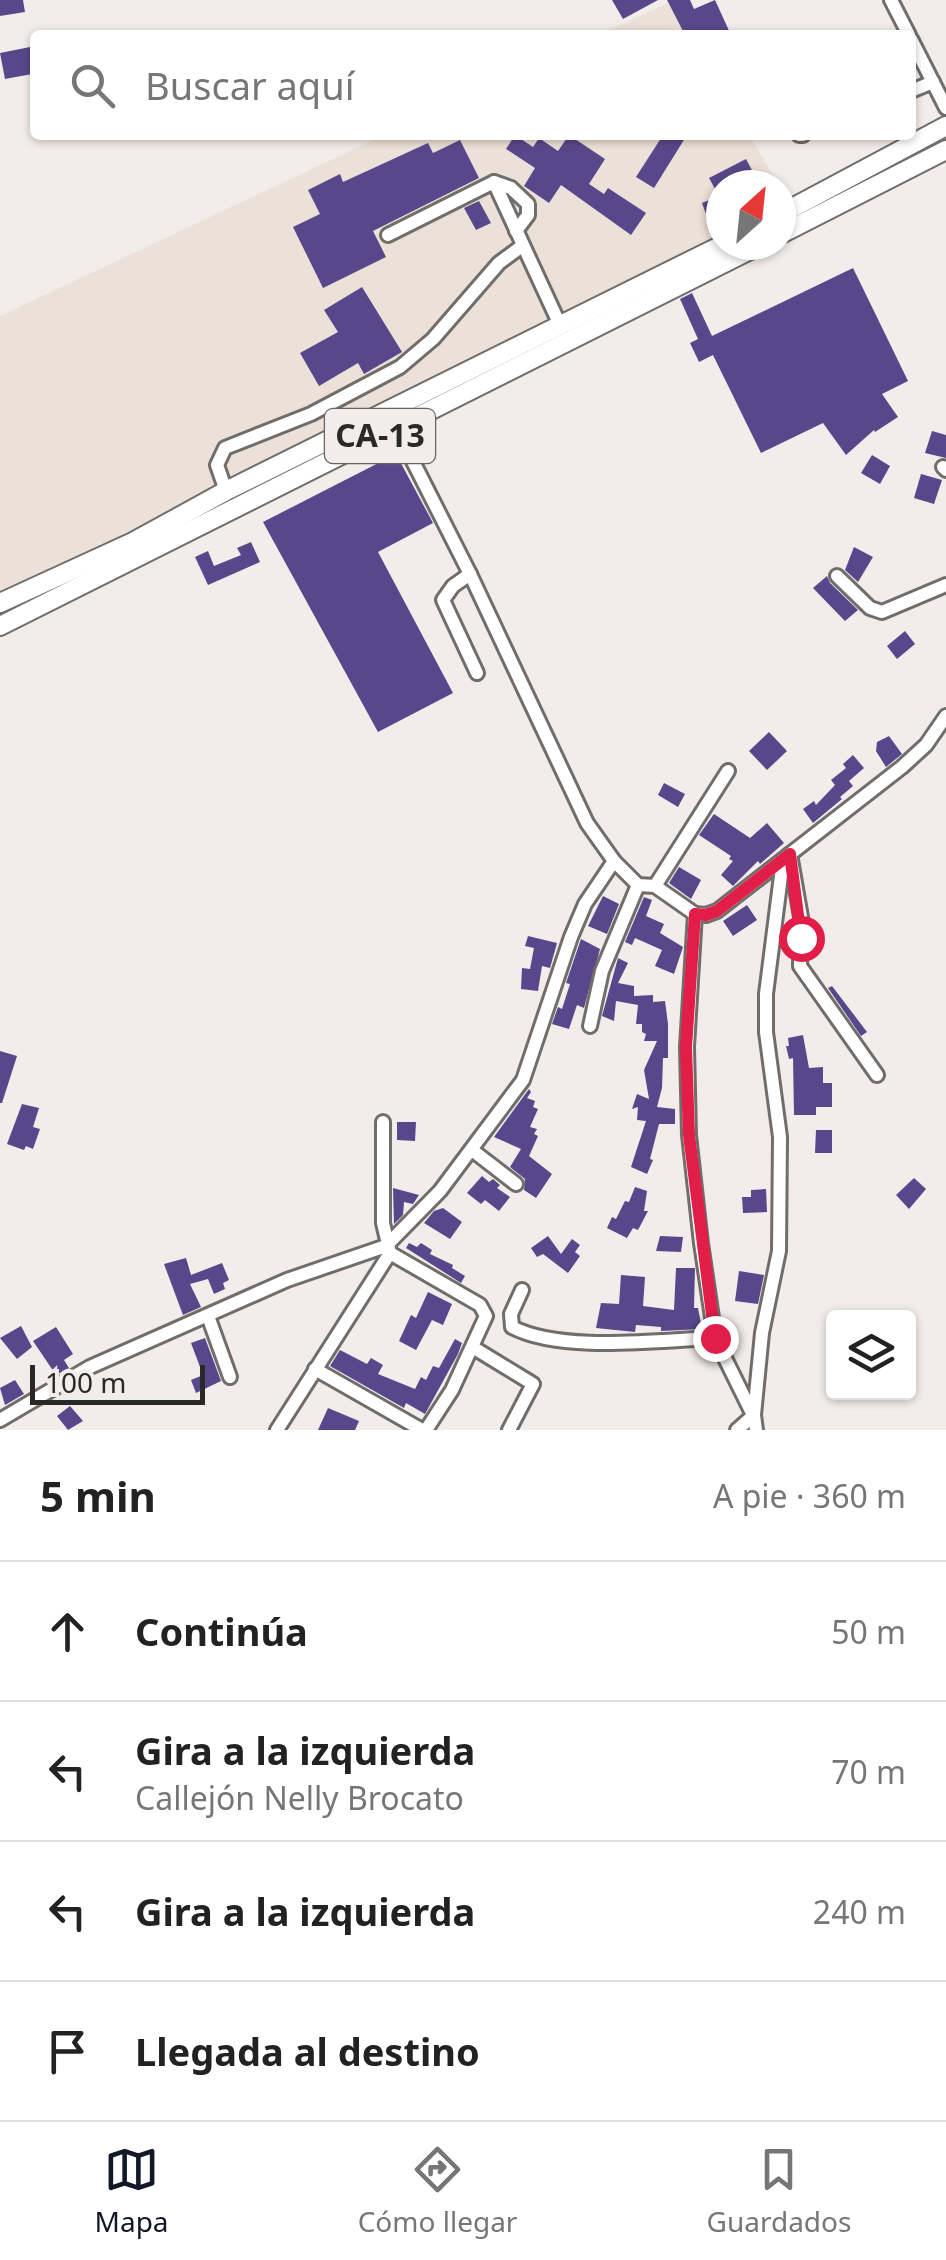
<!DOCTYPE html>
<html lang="es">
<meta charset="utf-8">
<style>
:root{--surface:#fff;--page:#f6f6f6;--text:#222;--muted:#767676;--line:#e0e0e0;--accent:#111827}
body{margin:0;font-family:"Noto Sans",sans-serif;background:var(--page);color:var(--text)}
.controls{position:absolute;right:30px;bottom:30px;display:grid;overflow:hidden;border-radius:10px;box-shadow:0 2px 8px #0004}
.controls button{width:90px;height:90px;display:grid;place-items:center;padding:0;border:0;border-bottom:2px solid var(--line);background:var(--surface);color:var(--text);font:50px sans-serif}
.compass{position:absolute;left:706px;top:170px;width:90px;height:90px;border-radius:50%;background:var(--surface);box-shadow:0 2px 8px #0004;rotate:27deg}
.scale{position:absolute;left:30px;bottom:25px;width:175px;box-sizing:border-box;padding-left:10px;border:5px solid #2b2928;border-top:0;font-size:28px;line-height:35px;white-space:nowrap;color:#2b2928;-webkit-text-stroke:8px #f2edea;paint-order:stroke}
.stop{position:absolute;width:30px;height:30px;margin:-22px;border:8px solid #e11d48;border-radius:50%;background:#fff}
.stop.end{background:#e11d48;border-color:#fff;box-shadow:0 2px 10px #0008}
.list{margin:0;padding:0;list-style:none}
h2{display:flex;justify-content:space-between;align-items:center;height:130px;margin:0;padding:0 40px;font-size:42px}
h2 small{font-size:32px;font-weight:400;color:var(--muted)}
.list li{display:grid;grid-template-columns:65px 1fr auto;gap:30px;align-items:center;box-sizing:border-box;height:140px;padding:0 40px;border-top:2px solid var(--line)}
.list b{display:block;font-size:38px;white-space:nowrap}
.list p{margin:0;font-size:32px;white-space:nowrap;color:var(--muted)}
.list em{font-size:32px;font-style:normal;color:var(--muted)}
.icon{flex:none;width:55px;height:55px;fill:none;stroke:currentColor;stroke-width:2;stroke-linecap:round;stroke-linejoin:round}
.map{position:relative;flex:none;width:946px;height:1430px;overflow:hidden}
.search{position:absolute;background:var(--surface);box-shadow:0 2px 8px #0004;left:30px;right:30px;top:30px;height:110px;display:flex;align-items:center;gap:25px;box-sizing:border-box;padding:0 35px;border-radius:10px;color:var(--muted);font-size:38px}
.sheet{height:690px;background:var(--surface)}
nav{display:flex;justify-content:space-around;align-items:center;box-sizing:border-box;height:140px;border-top:2px solid var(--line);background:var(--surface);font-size:28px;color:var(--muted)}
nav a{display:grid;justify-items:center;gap:5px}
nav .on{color:var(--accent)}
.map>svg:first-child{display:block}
</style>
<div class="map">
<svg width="946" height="1430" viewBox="0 0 946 1430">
<rect width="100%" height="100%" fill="#f2edea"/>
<g fill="#ece1d8">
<polygon points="668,3 688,35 598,35"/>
<polygon points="384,135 749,135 779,185 721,185 721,235 0,596 0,316"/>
</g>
<g fill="#58488b">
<polygon points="0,0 23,0 25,12 0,16"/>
<polygon points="612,0 658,0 623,19"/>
<polygon points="667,0 690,0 694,9 715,0 731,35 685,35"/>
<polygon points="35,46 35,61 30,62 32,74 5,79 0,53"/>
<polygon points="515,135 533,147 539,138 558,151 569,135 605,159 589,184 604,194 608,188 646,213 631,235 561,185 549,203 524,186 535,168 506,149"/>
<polygon points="663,135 687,135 654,188 636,177"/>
<polygon points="460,140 479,178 373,231 386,257 323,288 293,227 320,214 308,190 340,174 343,182 428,143 433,153"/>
<polygon points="746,159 760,185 721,185 721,208 706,214 702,203 719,196 709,178"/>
<polygon points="479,201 491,223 476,230 464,208"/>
<polygon points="853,268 908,381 882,394 898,417 875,432 874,430 846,455 823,423 761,453 713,355 699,362 690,343 698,339 680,299 692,293 712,336"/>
<polygon points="362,287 402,352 364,374 358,363 319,386 300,353 338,332 324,310"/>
<polygon points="932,431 946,435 946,458 925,453"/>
<polygon points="396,454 433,523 378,552 453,693 378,732 263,522"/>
<polygon points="872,455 890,466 880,484 861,473"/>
<polygon points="921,474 942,480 934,504 914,498"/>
<polygon points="251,542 260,562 208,585 195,557 208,551 214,566 241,555 237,548"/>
<polygon points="854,547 873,557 858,582 845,570"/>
<polygon points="827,576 830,583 858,610 845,621 813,588"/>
<polygon points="905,631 915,644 897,659 887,646"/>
<polygon points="769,732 787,751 767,770 749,751"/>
<polygon points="889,736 902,754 886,767 876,751 877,742"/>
<polygon points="853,755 864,768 849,781 853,786 840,797 842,799 813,823 803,809 814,801 816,805 835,785 831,780 846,768 843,764"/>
<polygon points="664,783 685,794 678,807 658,795"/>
<polygon points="714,814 750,838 767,823 784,843 760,864 758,861 733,886 721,875 733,861 729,859 731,856 699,835"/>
<polygon points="679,867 701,880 691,899 669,883"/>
<polygon points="603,896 619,904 607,934 588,926"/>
<polygon points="644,897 652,900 646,916 664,924 660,933 683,947 674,974 655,966 662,950 635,938 632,945 625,942"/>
<polygon points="747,905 757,920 733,936 723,921"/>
<polygon points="528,936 557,943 550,968 542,966 538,991 521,989 522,968 530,969 534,948 525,946"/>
<polygon points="581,939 600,949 584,1008 577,1005 569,1029 552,1024 558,1007 562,1009 570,984 566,983"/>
<polygon points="618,958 628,963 618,983 634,986 634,996 653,995 653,1002 665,1001 668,1024 668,1058 663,1058 662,1088 657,1107 675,1109 675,1124 659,1124 650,1159 653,1160 647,1174 631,1167 646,1121 637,1120 638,1107 632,1109 637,1094 649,1099 644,1070 657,1041 644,1041 646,1034 642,1032 642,1024 636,1024 638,1005 616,1001 614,1021 602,1016"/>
<polygon points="832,986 867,1032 861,1036 828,988"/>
<polygon points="803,1035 809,1068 823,1067 823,1083 832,1083 832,1107 816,1107 816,1115 794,1115 793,1058 789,1059 786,1046 789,1046 788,1038"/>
<polygon points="0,1051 17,1056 2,1103 0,1103"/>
<polygon points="529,1089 531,1092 527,1098 535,1101 533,1107 538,1109 530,1127 537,1129 534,1134 538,1136 529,1156 552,1174 536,1198 524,1190 525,1179 510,1167 521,1149 494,1137"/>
<polygon points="22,1104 39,1108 33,1127 40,1129 33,1149 26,1146 24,1150 7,1144"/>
<polygon points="397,1122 416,1122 415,1141 397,1140"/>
<polygon points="816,1130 832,1130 832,1153 815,1153"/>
<polygon points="482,1176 489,1182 493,1179 500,1185 497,1188 510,1197 499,1211 485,1200 481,1204 467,1193"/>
<polygon points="914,1178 926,1189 909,1209 896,1195"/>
<polygon points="635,1187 647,1191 644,1211 648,1211 638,1230 633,1228 627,1238 607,1228 612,1217 616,1219 625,1201 629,1202"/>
<polygon points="393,1188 419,1195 413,1204 404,1202 403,1215 394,1224"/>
<polygon points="766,1189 767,1212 743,1213 742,1197 751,1197 751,1190"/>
<polygon points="443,1208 462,1222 450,1239 424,1223 434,1211"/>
<polygon points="548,1236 561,1254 572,1239 580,1245 575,1252 580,1256 568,1273 543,1254 537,1257 531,1248"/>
<polygon points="660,1236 683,1237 681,1252 656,1251"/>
<polygon points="409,1243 417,1247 421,1243 432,1250 430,1254 453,1265 452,1268 465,1276 461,1283 406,1248"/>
<polygon points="186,1258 191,1275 222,1263 229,1280 223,1283 225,1289 214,1294 208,1279 190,1284 201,1307 183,1315 164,1264"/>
<polygon points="676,1268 695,1268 694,1308 698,1308 702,1329 661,1331 661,1327 636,1325 635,1332 596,1328 601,1303 619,1304 621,1275 645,1277 643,1306 674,1310"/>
<polygon points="739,1271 764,1275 758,1304 735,1301"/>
<polygon points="428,1292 452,1304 443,1325 432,1320 416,1350 399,1341 411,1315 416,1318"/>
<polygon points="21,1326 32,1347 17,1359 0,1338"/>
<polygon points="56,1327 73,1354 64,1360 69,1368 56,1375 33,1341"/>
<polygon points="205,1338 221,1381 196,1393 191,1380 203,1375 191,1343"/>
<polygon points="455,1339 462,1343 458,1354 425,1414 406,1403 404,1408 330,1366 340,1350 367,1364 371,1358 383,1365 378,1374 415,1389 421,1377 426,1380 433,1366 439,1368"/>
<polygon points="15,1380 24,1394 5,1405 0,1388"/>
<polygon points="70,1406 83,1421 68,1430 57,1416"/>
<polygon points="328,1408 359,1421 355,1430 318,1430"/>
</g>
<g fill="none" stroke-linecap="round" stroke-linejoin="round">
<defs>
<g id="minor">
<polyline points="891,0 909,35"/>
<polyline points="911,39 946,108"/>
<polyline points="911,91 933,82"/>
<polyline points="799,135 803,135"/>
<polyline points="494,182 511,188 528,204 528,215 516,231"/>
<polyline points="388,235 494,182 560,325"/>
<polyline points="388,412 470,574 587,823 614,861 638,885 655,886 695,914"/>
<polyline points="943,467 946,470"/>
<polyline points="226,491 217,465 225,448 311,414 400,367 433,339 499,263 522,246"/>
<polyline points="470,574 453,586 443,600 477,673"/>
<polyline points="837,576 870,608 882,612 946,585"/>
<polyline points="790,854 801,917 800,966 877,1075"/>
<polyline points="655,886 728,771"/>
<polyline points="695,914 687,1047 689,1135 701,1243 715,1338 752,1413"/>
<polyline points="695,914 706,915 717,911 902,767 926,745 946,716"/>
<polyline points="590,1026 602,971 638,885"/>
<polyline points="383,1122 383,1223 390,1253 480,1305 486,1316 452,1390 426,1430"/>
<polyline points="472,1150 516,1184"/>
<path d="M 522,1290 L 511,1314 L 512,1327 C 561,1353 659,1340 715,1338"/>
<polyline points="208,1316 230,1377"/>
<polyline points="474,1348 533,1384 509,1430"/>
<polyline points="315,1369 422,1430"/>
<polyline points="0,1420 90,1367 287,1280 386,1246 440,1191 523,1080 571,937 585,904 614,861"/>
<polyline points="277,1430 390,1253"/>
<polyline points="737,1430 754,1415"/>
<polyline points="756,1430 754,1415 762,1333 779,1251 780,1137 766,1032 766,994 783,860"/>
</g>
<g id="highway">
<polyline points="781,214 946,126"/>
<polyline points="781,234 946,150"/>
<polyline points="0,603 133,542 226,491 722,245"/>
<polyline points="0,626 760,245"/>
</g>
</defs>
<use href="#minor" stroke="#716d6a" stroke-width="18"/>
<use href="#highway" stroke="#716d6a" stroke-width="22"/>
<use href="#minor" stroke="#fff" stroke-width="12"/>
<use href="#highway" stroke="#fff" stroke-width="18"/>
</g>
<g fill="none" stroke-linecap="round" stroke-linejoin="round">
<polyline stroke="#e11d48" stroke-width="12" points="715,1338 689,1135 686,1047 695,914 706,915 717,911 790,854 801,938"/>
</g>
<g text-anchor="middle" stroke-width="10" stroke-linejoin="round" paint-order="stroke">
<rect fill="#f2edea" stroke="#676462" stroke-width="2.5" x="325" y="409" width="110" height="54" rx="8"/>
<g font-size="32" font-weight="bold" fill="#2b2928">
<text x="380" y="447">CA-13</text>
</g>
</g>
</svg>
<div class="controls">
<button><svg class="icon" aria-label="layers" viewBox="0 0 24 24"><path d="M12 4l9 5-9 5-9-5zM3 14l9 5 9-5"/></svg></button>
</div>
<svg class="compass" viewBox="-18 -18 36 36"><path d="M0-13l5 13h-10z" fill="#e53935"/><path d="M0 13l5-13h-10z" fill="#767676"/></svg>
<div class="scale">100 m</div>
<div class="stop" style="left:801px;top:938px"></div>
<div class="stop end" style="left:715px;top:1338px"></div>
<div class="search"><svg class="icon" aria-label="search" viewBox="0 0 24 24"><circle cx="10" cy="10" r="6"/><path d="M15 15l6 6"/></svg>Buscar aquí</div>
</div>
<section class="sheet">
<h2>5 min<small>A pie · 360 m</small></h2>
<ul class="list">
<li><svg class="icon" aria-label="ahead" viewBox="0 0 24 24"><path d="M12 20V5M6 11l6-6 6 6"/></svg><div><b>Continúa</b></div><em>50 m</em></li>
<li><svg class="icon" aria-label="left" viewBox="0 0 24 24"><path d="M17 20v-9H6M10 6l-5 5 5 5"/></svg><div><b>Gira a la izquierda</b><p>Callejón Nelly Brocato</p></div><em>70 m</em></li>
<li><svg class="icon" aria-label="left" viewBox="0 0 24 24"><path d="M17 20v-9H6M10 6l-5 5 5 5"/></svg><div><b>Gira a la izquierda</b></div><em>240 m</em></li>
<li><svg class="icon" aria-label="arrive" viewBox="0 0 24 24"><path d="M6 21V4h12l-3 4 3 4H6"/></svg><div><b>Llegada al destino</b></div></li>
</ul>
</section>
<nav>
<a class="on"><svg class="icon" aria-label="map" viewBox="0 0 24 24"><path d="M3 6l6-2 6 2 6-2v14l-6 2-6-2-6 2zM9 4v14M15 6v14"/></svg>Mapa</a>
<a><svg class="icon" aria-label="directions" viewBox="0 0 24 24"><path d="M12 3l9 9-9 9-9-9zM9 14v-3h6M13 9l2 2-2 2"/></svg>Cómo llegar</a>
<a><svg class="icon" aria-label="saved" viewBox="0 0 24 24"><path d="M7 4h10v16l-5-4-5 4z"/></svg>Guardados</a>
</nav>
